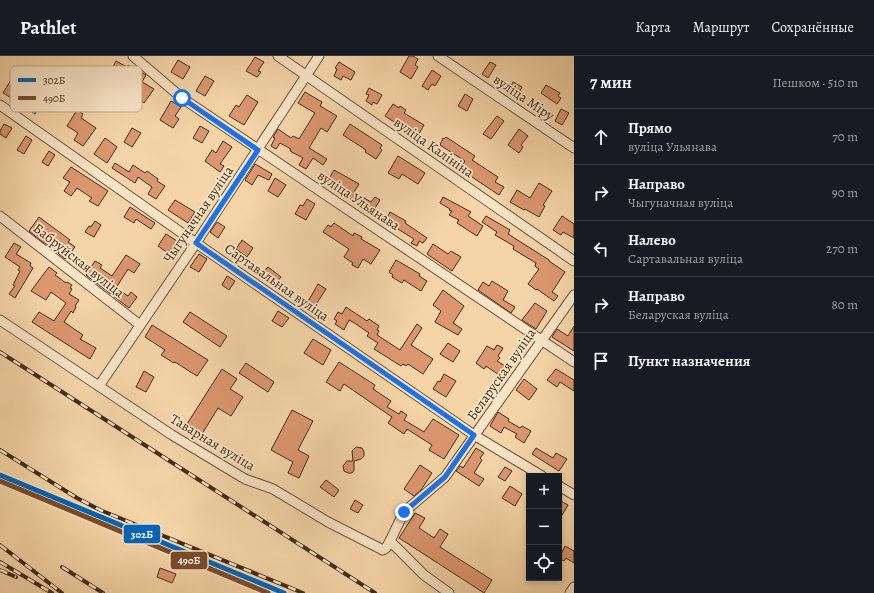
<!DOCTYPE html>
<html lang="ru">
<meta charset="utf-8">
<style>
:root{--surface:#171b24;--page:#20242c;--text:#f1f3f6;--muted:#9ea1a6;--line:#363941}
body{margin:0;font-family:Alegreya,serif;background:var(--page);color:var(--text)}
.controls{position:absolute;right:12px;bottom:12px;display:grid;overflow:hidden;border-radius:0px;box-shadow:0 2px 6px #0003}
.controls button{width:36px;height:36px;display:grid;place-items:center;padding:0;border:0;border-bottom:1px solid var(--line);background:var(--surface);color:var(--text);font:20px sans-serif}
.stop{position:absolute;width:12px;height:12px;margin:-9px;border:3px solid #1a73e8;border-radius:50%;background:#fff}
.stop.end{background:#1a73e8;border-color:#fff;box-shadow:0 1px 4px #0008}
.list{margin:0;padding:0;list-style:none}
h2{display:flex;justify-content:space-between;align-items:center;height:52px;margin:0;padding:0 16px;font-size:17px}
h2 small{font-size:13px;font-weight:400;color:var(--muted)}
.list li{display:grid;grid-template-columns:26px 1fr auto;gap:12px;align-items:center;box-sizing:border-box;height:56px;padding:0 16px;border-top:1px solid var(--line)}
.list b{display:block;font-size:15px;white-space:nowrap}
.list p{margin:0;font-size:13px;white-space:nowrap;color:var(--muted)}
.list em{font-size:13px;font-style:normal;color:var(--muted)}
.icon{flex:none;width:22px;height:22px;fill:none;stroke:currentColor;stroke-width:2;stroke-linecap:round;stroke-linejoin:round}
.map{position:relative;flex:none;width:574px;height:537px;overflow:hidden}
header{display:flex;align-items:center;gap:24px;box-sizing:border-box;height:56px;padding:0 20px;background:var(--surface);border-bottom:1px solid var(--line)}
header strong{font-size:19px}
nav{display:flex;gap:22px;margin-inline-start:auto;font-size:14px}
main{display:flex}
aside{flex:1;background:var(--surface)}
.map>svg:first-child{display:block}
</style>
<header>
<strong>Pathlet</strong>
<nav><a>Карта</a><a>Маршрут</a><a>Сохранённые</a></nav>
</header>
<main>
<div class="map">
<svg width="574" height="537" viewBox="0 0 574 537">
<rect width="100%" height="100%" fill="#f5d5a8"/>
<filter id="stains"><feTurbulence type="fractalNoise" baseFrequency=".005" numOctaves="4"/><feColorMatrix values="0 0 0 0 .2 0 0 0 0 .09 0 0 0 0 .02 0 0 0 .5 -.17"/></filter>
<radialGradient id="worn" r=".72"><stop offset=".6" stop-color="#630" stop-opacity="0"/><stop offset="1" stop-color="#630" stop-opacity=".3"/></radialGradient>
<g fill="#dc976f" stroke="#412c17">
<polygon points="409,0 413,0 418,3 415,9 418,11 411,23 400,16"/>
<polygon points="255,1 264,6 258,15 261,16 257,21 246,15"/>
<polygon points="178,4 190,11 183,23 171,16"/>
<polygon points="116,5 127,11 128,9 146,19 142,26 154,33 144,47 136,41 141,34 128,26 125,31 115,24 121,16 113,11"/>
<polygon points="339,6 355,16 351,24 343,20 341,24 334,20 337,13 335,12"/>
<polygon points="490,6 496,9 488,22 482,18"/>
<polygon points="432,14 441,20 435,30 432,28 428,34 422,30"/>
<polygon points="205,20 214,25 205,40 196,35"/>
<polygon points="11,24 20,30 13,43 3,37"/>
<polygon points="513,26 522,31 517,40 508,35"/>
<polygon points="546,29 560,37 558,40 561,42 557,48 541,37"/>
<polygon points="369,32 382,39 377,48 373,46 372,49 366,45 369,39 366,38"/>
<polygon points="305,36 322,46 320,50 337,60 327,76 321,72 309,92 327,103 323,109 313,102 306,113 299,109 303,102 290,95 291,93 280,87 276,93 271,90 275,82 273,81 278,73 291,82 293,80 299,83 315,57 298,47"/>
<polygon points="465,38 473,43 467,55 458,50"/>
<polygon points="247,39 258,46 244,69 229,60 236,49 239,51"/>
<polygon points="31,40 42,48 35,58 24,50"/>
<polygon points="171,45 181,51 175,60 179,63 173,72 160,64"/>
<polygon points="393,48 399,52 400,50 406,54 404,57 424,69 417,81 385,60"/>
<polygon points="561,53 569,57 562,69 555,65"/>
<polygon points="77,54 83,58 81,62 96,72 83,90 74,84 78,77 67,70"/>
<polygon points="497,60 504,65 491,83 483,78"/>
<polygon points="4,68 12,72 6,82 0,78 0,75"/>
<polygon points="350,68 382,89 380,92 382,94 376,103 365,96 366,94 343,79"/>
<polygon points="200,70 209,75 202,87 193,82"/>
<polygon points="132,72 141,77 132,91 124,86"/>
<polygon points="519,73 528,80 521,89 523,91 519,97 508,89"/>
<polygon points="26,80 32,84 24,98 17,94"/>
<polygon points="446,81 475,100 472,104 498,121 495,126 504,131 499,139 460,113 465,105 440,89 443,82 444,83"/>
<polygon points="105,82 117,91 107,107 94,98"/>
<polygon points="223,85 232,91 220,108 224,110 220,116 205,105 212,94 216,97"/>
<polygon points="49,95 55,99 48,110 42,106"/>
<polygon points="398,100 425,117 418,128 402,118 399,123 388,117"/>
<polygon points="115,107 129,116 133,109 145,117 147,115 158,123 157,125 165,130 156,143 148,138 152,131 138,121 135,127 112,112"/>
<polygon points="255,108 272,118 269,124 258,119 252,129 245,124"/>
<polygon points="71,111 108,135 98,150 89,145 92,142 77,132 71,140 64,135 70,126 63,122"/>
<polygon points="334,114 359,128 354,136 371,146 375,141 380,144 372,157 341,137 342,135 327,126"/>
<polygon points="275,122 286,129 278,141 268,135"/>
<polygon points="539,127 552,135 543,149 545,150 539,161 525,153 524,154 510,146 517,134 530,142"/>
<polygon points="443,141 471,156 468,160 483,170 477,180 457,167 459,164 449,159 452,155 449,154 450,153 440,147"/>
<polygon points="307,143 315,148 306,164 295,158 300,149 303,150"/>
<polygon points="175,144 195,156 188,167 168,154"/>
<polygon points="130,151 155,167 151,173 136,163 134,167 124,161"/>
<polygon points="390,156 406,165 405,167 427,182 423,187 419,185 417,190 411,187 414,183 385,165"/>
<polygon points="486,160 510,174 508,178 549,204 549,205 565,216 552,236 558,240 554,245 537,233 536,234 528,228 539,213 535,210 536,207 513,193 514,190 495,179 497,176 482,166"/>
<polygon points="562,160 574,168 574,182 563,176 561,179 553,174"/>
<polygon points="39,161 70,184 68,186 75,191 65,203 58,197 59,195 41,185 29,175"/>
<polygon points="95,165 101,169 94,181 85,176 89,170 91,171"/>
<polygon points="217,166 225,171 218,182 210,176"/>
<polygon points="334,167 353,180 354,177 362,181 361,183 380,194 371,208 363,203 358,212 352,209 353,207 344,201 349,193 323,176 328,169 331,171"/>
<polygon points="166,178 177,185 168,197 158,190"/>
<polygon points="242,184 253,192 247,201 236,193"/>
<polygon points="14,187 21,191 16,198 31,207 30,210 33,212 15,242 9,238 15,230 13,229 20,215 18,214 20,211 5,201"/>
<polygon points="433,188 448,198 451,195 461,201 452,215 427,198"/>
<polygon points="199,198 207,203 199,216 190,211"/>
<polygon points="126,199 140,208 134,217 128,213 116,232 128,240 131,236 137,241 129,252 86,219 95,205 102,209 100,212 112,220"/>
<polygon points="396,204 420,218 419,220 427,225 421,235 404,224 402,227 392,221 393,219 389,216"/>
<polygon points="49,211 57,217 55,219 66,227 67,226 72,229 70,232 72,233 69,238 79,244 75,250 76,251 73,257 71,255 64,266 83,279 80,283 96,292 90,303 32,266 39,256 54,265 66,247 51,236 46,244 31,235"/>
<polygon points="268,211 281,221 276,227 263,217"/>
<polygon points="227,220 235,225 229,234 222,229"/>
<polygon points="492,225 508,235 503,244 515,251 511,257 478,234 483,226 489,230"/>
<polygon points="318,228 326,233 313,253 306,249"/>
<polygon points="443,234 464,250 453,267 462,273 458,279 435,266 441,255 433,249"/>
<polygon points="535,247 547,255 536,273 522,264"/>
<polygon points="346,251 367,265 369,263 379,270 377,274 379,275 377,279 400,294 417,268 422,272 411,289 433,303 423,318 408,308 406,310 403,308 401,310 374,293 378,287 367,280 369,277 353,266 349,264 344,274 335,268 337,265 334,263 338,256 342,258"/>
<polygon points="278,255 289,262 282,271 272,265"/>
<polygon points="190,256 227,280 220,291 183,266"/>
<polygon points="152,269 208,304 197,320 175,306 174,307 161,299 165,294 145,281"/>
<polygon points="574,270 574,295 552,281 557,273 568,280"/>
<polygon points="313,283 331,294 323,309 304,297"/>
<polygon points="448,287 460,295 453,306 440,298"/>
<polygon points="497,289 503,292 498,300 500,302 497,305 508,312 502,321 486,310 484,313 476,307 487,290 494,294"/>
<polygon points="339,306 375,329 373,333 391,345 387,351 399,358 401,355 407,359 404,364 424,376 433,363 459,379 444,403 429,394 432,389 407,373 404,378 388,367 392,361 344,328 340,335 326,326"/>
<polygon points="246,307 274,326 268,336 239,317"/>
<polygon points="222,313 237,323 230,333 243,341 231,360 218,352 202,378 187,368"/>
<polygon points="556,313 574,324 574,335 560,326 557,331 547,324"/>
<polygon points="144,315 154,321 146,336 136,331"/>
<polygon points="444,318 456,325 446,341 433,333 438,325 440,326"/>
<polygon points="524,323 537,333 529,344 516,334"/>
<polygon points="292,354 313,365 298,394 309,400 299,422 288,417 293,406 271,394"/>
<polygon points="498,356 509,363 508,365 520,372 522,370 531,375 524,387 515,381 517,378 504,371 501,377 490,370"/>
<polygon points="356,391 362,392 364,396 364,400 361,403 354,405 354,414 352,417 348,417 344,415 343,410 347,405 353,405 352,395"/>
<polygon points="476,392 484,397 480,402 482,404 474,417 484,423 479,430 456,415 460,410 463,412"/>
<polygon points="536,392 553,402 556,397 567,403 559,415 532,398"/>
<polygon points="420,409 432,417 421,434 414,440 404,433"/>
<polygon points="505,411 512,415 505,425 498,421"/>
<polygon points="326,424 339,434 334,441 320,431"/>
<polygon points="510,430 522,438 515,450 502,442"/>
<polygon points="355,444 363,449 358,457 350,453"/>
<polygon points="559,444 568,449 559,464"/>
<polygon points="415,457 425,462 419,472 434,482 440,473 448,478 440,491 492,524 484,537 399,482"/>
<polygon points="565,490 574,495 574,507 566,502 564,505 559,502"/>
<polygon points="160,512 176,518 172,527 157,521"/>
</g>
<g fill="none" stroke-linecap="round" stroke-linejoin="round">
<defs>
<g id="street">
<polyline points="133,0 182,42 574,306"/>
<polyline points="278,0 574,205"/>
<polyline points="438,0 574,92"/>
<polyline points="0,49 196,187 474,379 542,420"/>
<polyline points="0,160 140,269"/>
<polyline points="0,264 172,379 245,423 273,433 328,466 383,494 386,492 390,485 424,519 449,537"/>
<polyline points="99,330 196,187 319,0"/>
<polyline points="559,430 574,439"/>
<polyline points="390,485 404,456 445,421 574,239"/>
<polyline points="570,537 574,531"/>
</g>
</defs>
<use href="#street" stroke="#6e563b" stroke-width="11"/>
<use href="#street" stroke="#f8e4c6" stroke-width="9"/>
<defs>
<g id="rail">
<polyline points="0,296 375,537"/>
<polyline points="0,394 77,442 100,454 303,537"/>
<polyline points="0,489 62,537"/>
<polyline points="0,506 52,537"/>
<polyline points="62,511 103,537"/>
<polyline points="0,514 16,521"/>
</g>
</defs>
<use href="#rail" stroke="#412c17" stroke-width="4"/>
<use href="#rail" stroke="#f8e4c6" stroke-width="2.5" stroke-dasharray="8" stroke-linecap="butt"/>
<defs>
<polyline id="rail-1" points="0,419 284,537"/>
<polyline id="rail-2" points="0,425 268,537"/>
</defs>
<use href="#rail-1" stroke="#f8e4c6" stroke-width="8"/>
<use href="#rail-2" stroke="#f8e4c6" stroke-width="8"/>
<use href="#rail-1" stroke="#0065bd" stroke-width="5"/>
<use href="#rail-2" stroke="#7a4b2a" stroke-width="5"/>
</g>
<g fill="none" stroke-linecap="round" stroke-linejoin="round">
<polyline stroke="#1a73e8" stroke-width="5" points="182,42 258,94 196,187 474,379 445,421 404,456"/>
</g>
<g text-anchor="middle" stroke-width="3.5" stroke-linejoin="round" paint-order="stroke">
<g font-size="14" fill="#412c17" stroke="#f8e4c6">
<text transform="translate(524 41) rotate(34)" y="5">вуліца Міру</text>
<text transform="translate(434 91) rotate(35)" y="5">вуліца Калініна</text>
<text transform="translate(359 144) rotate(34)" y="5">вуліца Ульянава</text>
<text transform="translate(198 158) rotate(-56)" y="5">Чыгуначная вуліца</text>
<text transform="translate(79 204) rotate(38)" y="5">Бабруйская вуліца</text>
<text transform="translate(277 226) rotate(35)" y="5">Сартавальная вуліца</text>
<text transform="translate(501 318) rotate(-55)" y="5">Беларуская вуліца</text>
<text transform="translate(213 386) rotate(31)" y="5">Таварная вуліца</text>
</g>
</g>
<rect x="10" y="10" width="132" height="46" rx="6" fill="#f8e4c6" stroke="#c1ad92" stroke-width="1"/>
<rect x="18" y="22" width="18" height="4" fill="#0065bd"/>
<rect x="18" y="40" width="18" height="4" fill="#7a4b2a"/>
<g font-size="11" fill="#412c17">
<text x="43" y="28">302Б</text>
<text x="43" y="46">490Б</text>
</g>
<g stroke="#f8e4c6" stroke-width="1.5">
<rect x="123" y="468" width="38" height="20" rx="4" fill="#0065bd"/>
<rect x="170" y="495" width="38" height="19" rx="4" fill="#7a4b2a"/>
</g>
<g font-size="11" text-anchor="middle" font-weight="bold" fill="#fff">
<text x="142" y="482">302Б</text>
<text x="189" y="508">490Б</text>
</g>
<rect width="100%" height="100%" filter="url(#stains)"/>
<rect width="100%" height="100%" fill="url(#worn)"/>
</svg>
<div class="controls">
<button>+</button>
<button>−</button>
<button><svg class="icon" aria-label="locate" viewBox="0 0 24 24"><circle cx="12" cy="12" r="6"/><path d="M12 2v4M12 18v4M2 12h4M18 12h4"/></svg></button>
</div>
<div class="stop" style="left:182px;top:42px"></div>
<div class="stop end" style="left:404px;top:456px"></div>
</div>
<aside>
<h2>7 мин<small>Пешком · 510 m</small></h2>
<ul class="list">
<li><svg class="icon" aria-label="ahead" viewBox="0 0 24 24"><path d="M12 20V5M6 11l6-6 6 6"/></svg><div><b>Прямо</b><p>вуліца Ульянава</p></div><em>70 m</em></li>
<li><svg class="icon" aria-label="right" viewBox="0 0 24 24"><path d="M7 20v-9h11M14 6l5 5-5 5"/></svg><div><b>Направо</b><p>Чыгуначная вуліца</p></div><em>90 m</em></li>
<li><svg class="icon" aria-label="left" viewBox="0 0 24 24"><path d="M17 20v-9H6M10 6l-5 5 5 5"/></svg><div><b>Налево</b><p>Сартавальная вуліца</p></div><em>270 m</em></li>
<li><svg class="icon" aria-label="right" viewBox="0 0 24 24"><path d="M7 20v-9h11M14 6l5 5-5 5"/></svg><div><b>Направо</b><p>Беларуская вуліца</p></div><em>80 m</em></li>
<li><svg class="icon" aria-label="arrive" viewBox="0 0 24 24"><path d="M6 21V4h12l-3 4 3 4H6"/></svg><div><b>Пункт назначения</b></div></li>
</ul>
</aside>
</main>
